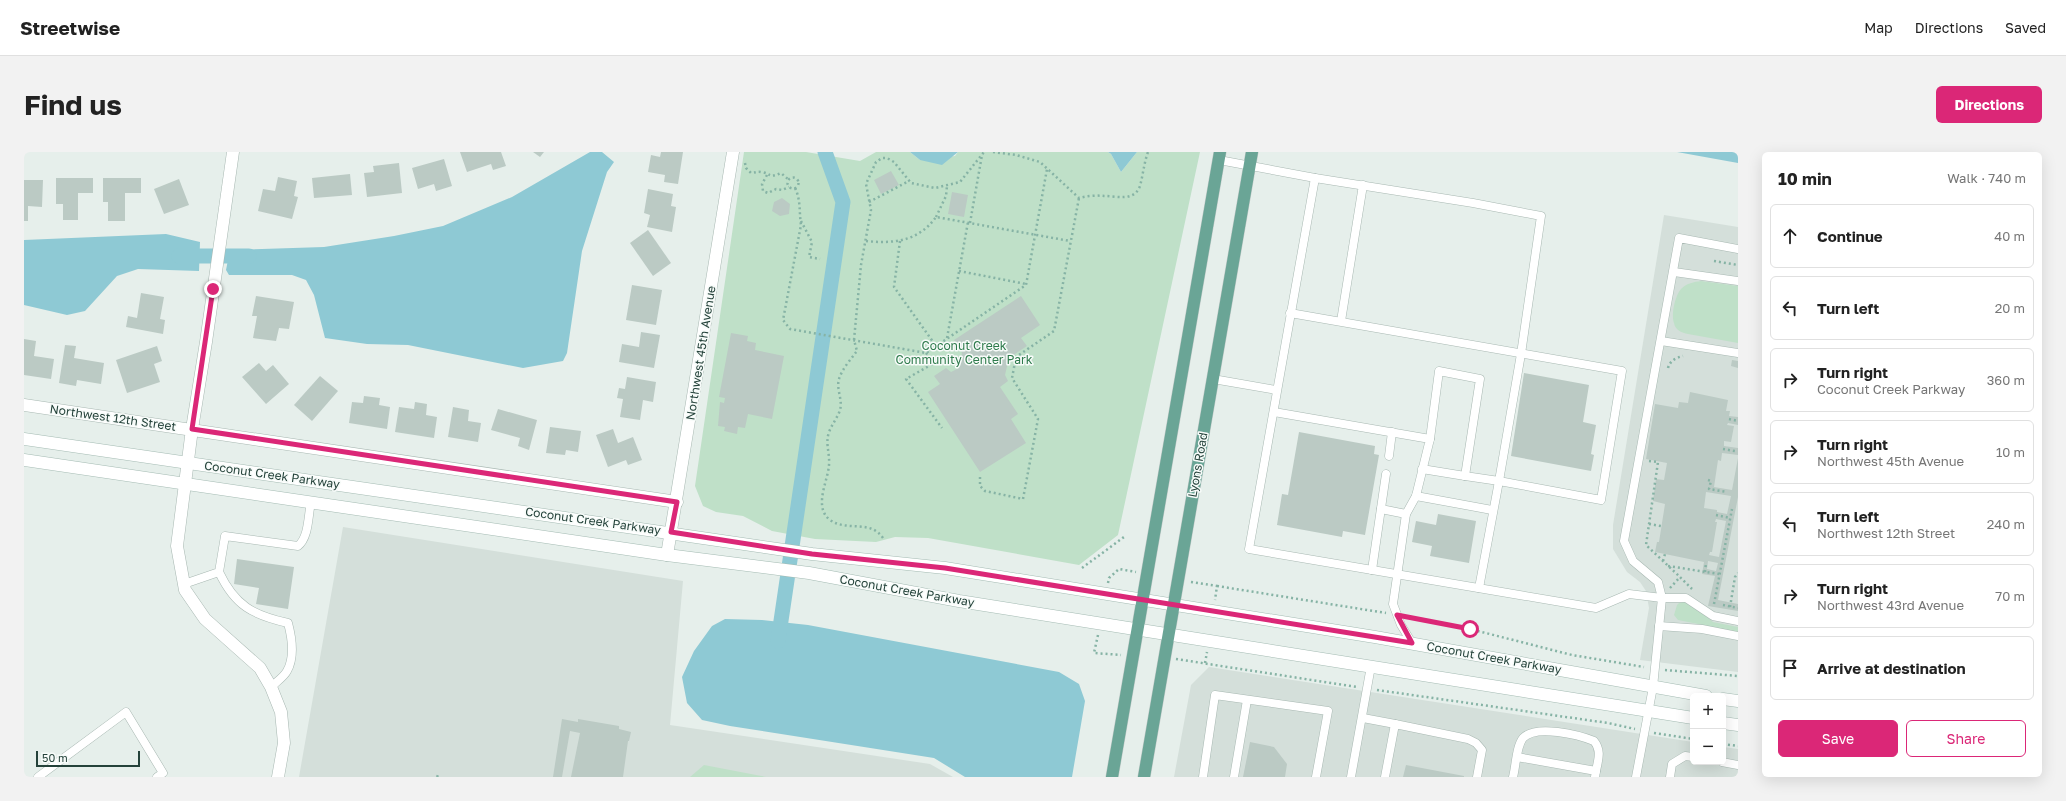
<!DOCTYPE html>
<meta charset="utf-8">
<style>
:root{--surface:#fff;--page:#f2f2f2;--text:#222;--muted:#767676;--line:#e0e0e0;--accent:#db2777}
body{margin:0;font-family:"Golos Text",sans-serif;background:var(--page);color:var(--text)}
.controls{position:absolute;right:12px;bottom:12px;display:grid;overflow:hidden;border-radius:6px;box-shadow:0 4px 16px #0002}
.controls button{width:36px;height:36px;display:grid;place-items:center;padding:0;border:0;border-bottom:1px solid var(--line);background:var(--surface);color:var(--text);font:20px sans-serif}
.scale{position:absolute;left:12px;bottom:10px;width:104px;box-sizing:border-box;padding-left:4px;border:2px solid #24423a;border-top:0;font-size:11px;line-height:14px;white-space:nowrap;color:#24423a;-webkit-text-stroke:3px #f7fbf9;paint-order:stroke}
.stop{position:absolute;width:12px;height:12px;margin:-9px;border:3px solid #db2777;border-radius:50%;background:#fff}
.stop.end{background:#db2777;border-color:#fff;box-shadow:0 1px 4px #0008}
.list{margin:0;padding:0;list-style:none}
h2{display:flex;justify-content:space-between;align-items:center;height:52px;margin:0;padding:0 16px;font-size:17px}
h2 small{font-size:13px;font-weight:400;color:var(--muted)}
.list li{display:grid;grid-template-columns:26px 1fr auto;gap:12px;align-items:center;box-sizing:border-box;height:64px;margin:0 8px 8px;padding:0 8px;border:1px solid var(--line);border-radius:6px}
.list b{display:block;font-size:15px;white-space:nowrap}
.list p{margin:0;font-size:13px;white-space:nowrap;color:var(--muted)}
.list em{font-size:13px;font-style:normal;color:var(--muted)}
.actions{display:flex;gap:8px;padding:12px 16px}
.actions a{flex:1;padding:9px 0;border:1px solid var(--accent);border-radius:6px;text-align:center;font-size:14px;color:var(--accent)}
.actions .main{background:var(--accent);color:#fff}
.icon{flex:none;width:22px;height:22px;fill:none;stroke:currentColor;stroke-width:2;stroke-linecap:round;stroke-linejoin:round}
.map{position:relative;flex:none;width:1714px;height:625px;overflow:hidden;border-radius:6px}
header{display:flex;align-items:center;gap:24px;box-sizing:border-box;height:56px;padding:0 20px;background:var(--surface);border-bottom:1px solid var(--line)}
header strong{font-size:19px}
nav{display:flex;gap:22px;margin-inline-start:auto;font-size:14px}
.intro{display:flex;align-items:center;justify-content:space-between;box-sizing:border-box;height:96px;padding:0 24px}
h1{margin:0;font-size:28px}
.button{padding:10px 18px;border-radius:6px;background:var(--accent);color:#fff;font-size:14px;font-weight:700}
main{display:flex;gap:24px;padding:0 24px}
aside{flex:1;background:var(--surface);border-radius:6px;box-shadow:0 4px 16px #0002}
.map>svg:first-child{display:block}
</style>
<header>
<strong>Streetwise</strong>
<nav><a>Map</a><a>Directions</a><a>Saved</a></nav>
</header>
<div class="intro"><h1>Find us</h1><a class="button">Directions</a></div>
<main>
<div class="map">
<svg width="1714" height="625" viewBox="0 0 1714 625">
<rect width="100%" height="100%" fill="#e6efeb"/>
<g fill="#d4dfda">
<polygon points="1640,63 1714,75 1714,520 1616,508 1625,456 1622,439 1616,430 1603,420 1589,397 1589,373"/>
<polygon points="319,375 659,429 646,573 906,612 929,625 275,625"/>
<polygon points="1185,515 1669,590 1669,610 1699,610 1699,595 1714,597 1714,625 1150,625 1167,533"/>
</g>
<g fill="#bfe0c8">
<polygon points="720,0 782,0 836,9 852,0 886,0 896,8 931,4 934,0 1084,0 1087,2 1097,20 1113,0 1176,0 1094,383 1055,413 904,386 871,385 852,390 791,387 748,379 719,364 692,360 679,354 671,334"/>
<path d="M 1677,129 L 1714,134 L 1714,191 L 1664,182 C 1658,181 1651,178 1650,171 C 1647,162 1651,144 1657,137 C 1663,131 1670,130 1677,129 Z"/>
<polygon points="1660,450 1670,454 1689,470 1714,475 1714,480 1654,468 1650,463 1653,453 1655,451"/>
<polygon points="680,613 742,625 666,625"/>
</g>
<g fill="#8ec9d4">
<polygon points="566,0 578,0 590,10 583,20 558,99 543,201 539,209 499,216 384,193 343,192 301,186 290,143 282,128 268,123 205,123 202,118 206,98 300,95 370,84 419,74 488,45"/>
<polygon points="886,0 934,0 918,13 896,8"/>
<polygon points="1084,0 1113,0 1097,20 1087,2"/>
<polygon points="1653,0 1714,0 1714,11"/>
<polygon points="142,82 176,90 175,119 114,117 93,124 61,159 43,163 0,153 0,88"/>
<polygon points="701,467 738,468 784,473 1035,520 1055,532 1061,549 1048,625 941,625 910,606 706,574 678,568 663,551 658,525 670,499 688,474"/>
</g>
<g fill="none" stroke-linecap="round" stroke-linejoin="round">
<g stroke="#8ec9d4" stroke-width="15">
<polyline points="155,104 225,104"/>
<polyline points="754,489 819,50 801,0"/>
</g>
</g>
<g fill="#bbcac4" fill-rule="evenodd">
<polygon points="436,0 477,0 482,14 469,18 467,12 443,20"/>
<polygon points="509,0 520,0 516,5"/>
<polygon points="637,0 659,0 654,32 640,30 641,23 624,20 627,3 636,5"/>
<polygon points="420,7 428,34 412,39 410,32 394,37 388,16"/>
<polygon points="375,11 378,41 343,45 340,21 350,20 349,14"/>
<polygon points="867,19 875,33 857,42 850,28"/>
<polygon points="326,22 328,43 290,46 288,26"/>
<polygon points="254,25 273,29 270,44 274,45 268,67 234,59 239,37 251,39"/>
<polygon points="32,26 69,26 69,41 54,41 54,68 39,68 39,52 32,52"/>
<polygon points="79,26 117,26 117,41 101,41 101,69 84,69 84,50 79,50"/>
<polygon points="155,27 165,53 140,62 130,37"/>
<polygon points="0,28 19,28 18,55 4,54 4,69 0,69"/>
<polygon points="624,37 649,42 647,54 652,55 648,80 623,75 626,63 620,61"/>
<polygon points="928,40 944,43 940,65 924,62"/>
<polygon points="758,46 766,52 765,62 756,64 748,59 750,50"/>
<polygon points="624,78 647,111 629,124 606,91"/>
<polygon points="608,133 638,138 632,173 602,168"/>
<polygon points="117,141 140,145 136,167 141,168 139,182 102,175 104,164 113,166"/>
<polygon points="232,144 270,150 265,177 255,176 252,189 229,186 233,164 228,164"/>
<polygon points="997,144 1016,173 997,186 1003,194 985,206 981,223 984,229 976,235 994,262 987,267 1002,291 956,320 904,240 916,232 910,224 922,216 927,220 935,216 938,201 930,188"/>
<polygon points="617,180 636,183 630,216 595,210 598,192 615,195"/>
<polygon points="707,181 724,184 723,189 732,191 731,198 760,204 748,267 724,262 721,276 714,275 713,282 700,279 701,275 694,274 696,250 700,251 701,246 695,245"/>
<polygon points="0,187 12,189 10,204 30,207 27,227 0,223"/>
<polygon points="41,193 52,194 50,206 80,211 77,232 53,228 52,234 35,231"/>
<polygon points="133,194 138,209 130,212 136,230 103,241 92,208"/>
<polygon points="1708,208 1714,209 1714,216 1707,214"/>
<polygon points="235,211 242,219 249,213 265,232 242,252 218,225"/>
<polygon points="1500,221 1565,233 1559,270 1572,273 1567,302 1570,303 1567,319 1487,304"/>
<polygon points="296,224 314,239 288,269 270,253"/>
<polygon points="603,225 632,230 629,250 619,248 616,268 596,265 599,247 593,246 595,236 601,237"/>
<path d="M 1666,240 L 1704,248 L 1702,259 L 1706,259 L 1705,264 L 1714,265 L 1714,273 L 1704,271 L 1703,273 L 1710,274 L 1707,290 L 1700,289 L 1700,294 L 1714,296 L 1714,303 L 1698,301 L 1697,309 L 1694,308 L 1690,335 L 1708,338 L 1714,306 L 1714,345 L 1694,448 L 1714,452 L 1714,459 L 1684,454 L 1691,424 L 1678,422 L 1680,410 L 1631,400 L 1633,390 L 1635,390 L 1641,352 L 1629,349 L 1632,327 L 1640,328 L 1643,311 L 1622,307 L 1631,252 L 1654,256 L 1655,250 L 1664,251 ZM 1682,340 L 1707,344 L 1703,362 L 1693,360 L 1693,358 L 1680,356 ZM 1692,367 L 1702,369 L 1695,405 L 1685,403 L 1686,400 L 1688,400 L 1693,370 L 1691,370 ZM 1684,409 L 1694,411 L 1692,419 L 1683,417 Z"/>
<polygon points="340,244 356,246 355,253 366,255 363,277 325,271 328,250 339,251"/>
<polygon points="391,250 403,252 402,263 413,265 410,286 371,280 375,255 390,257"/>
<polygon points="429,255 445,258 444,269 457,271 454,290 424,285"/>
<polygon points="474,257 513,268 505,298 494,294 496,286 467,278"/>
<polygon points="526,275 557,279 554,300 542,298 541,303 522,301"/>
<polygon points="589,277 594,291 609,285 618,308 604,313 602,308 584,315 572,283"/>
<polygon points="1275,280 1351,294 1350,302 1355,303 1341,383 1319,379 1318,385 1253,373 1258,342 1264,343"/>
<polygon points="1414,362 1452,369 1445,411 1406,404 1408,394 1388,390 1392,369 1412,373"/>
<polygon points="213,407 270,415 264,457 232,452 235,436 210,432"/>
<polygon points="538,567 554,570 554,567 595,574 595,577 607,580 605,589 604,589 599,625 547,625 556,581 546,579 538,625 529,625"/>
<polygon points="1226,590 1250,595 1263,612 1261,625 1219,625"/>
<polygon points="1382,613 1440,624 1440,625 1379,625"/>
</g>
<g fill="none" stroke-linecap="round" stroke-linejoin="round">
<defs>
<g id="lane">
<polyline points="1195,8 1291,26"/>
<polyline points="1650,120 1714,129"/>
<polyline points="1266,161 1598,219 1577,348 1475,329 1455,436"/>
<polyline points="1317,169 1339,33"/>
<polyline points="1637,189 1714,201"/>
<polyline points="1189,227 1252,238"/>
<polyline points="1250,260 1406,287 1392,344 1382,362 1369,452 1377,473 1388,491"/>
<polyline points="1406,287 1415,219 1456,227 1441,324 1475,329 1497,202 1517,64 1449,51 1291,26 1225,397 1572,456 1605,442 1638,446 1662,446 1689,464 1714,469"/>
<polyline points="1365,304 1368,280"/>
<polyline points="1398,317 1441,324"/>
<polyline points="1392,344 1468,358"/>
<polyline points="1357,357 1382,362"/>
<polyline points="1348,418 1362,322"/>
<path d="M 195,420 C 211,454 229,463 264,471 C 268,486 271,505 263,519 C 260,525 252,530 247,535"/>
<path d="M 160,432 L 195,420 L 201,384 L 274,394 C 285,385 284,364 287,350"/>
<polyline points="1635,474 1678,477 1714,484"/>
<polyline points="1339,566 1371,572"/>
<polyline points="1493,605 1572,619 1571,625"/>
<polyline points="1698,610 1714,613"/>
<polyline points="14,625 102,560 139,621 133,625"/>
<polyline points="1179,625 1191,543 1304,559 1292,625"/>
<polyline points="1210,625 1223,548"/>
<polyline points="1327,625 1347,514"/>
<polyline points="1361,625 1371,572 1444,587 1452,591 1458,598 1453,625"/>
<path d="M 1489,625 C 1492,614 1492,595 1499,586 C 1512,572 1555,583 1570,589 C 1578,599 1574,608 1572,619"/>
<polyline points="1612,625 1629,535 1638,446 1634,430 1609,409 1600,389 1655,86 1714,97"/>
<polyline points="1646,625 1648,612 1661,604 1669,605"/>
</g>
<g id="street">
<polyline points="209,0 182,190 168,277 153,394 161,438 181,467 236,516 247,535 257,560 260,591 254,625"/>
<polyline points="0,253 653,350"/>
<polyline points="643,403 709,0"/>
</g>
<g id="secondary">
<polyline points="0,287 788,402 921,416 1351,485 1682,544"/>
<polyline points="0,308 643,403 785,421 935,449 1669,566"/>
<polyline points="1699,547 1714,549"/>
<polyline points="1699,571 1714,573"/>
</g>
<g id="primary">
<polyline points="1088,625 1196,0"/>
<polyline points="1120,625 1228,0"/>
</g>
</defs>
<use href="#lane" stroke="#a8b8b2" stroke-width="9"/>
<use href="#street" stroke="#a8b8b2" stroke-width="13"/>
<use href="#secondary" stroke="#a4bbb3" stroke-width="13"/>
<use href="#primary" stroke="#c2cac8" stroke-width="13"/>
<g stroke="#86b3a5" stroke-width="2.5" stroke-dasharray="2 3" stroke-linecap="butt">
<path d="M 969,0 L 992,3 L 1016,10 L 1055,46 C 1063,44 1072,43 1080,44 C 1093,44 1110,50 1116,34 C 1119,23 1120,11 1124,0"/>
<path d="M 721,11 L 722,16 L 727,21 C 731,21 733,19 737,20 C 748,21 743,27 757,21 L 765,28"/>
<polyline points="743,23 738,32 739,39 744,41 752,37 758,38 765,35"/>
<circle cx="769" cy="31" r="5.5"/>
<path d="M 771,36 C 777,48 775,60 777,73 L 759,168 L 766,177 L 902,201 L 1002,133 L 1023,17"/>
<polyline points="845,50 885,29"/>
<polyline points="912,65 922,44 923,34"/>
<polyline points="777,69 788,90 785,105 796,107"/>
<polyline points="946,71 958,3"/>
<path d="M 842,89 C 870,92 895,89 912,65 L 1046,89"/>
<polyline points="876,89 870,135 912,194"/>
<polyline points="1690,109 1714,113"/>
<polyline points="935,119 1002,132"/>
<polyline points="923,186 944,70"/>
<polyline points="902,201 910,211 882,227 918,276"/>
<path d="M 1644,216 C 1646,209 1651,206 1659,204"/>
<polyline points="1705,267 1714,269"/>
<polyline points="1699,297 1711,299"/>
<polyline points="1625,309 1634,310 1622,393 1656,425"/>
<polyline points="956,325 956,334 961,339 999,347 1014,267 988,226 992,205 1030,179 1055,46"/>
<polyline points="1684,328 1687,329 1685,337 1703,340"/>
<polyline points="1692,363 1706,366"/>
<polyline points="1625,372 1637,374"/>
<path d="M 859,386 C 846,367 823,380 806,368 C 789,355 804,329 805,313 C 806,301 801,292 805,280 C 808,272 814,265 816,258 C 819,248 812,237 815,227 C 818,217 827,207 833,199 L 830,188 L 837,113 L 847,58 L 842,32 L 852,10 L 858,6 L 863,6 L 870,10 L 887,31 L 911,36 L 936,30 L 960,0"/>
<polyline points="1639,409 1641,402"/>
<polyline points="1644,414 1695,422"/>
<polyline points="1058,416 1100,385"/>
<polyline points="1681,420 1682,411"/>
<polyline points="1167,430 1193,434 1191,448"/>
<polyline points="1084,431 1085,426 1095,417 1112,420"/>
<polyline points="1193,434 1362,461"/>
<polyline points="1646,436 1656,425 1668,437"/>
<polyline points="1690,452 1708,357"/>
<polyline points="1699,453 1714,456"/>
<polyline points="1706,455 1711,425 1714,421"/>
<polyline points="1385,465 1446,477 1548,503 1620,515"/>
<polyline points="1074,483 1070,501 1097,503"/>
<polyline points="1152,507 1333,535"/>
<polyline points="1181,511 1183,500"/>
<polyline points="1641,518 1714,524"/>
<polyline points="1353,538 1584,571 1611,577"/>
<polyline points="1630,581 1669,587"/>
<polyline points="1699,592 1714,594"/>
<polyline points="413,625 414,623"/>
</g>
<use href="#lane" stroke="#fff" stroke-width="8"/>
<use href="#street" stroke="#fff" stroke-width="12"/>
<use href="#secondary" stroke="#fff" stroke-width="12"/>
<use href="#primary" stroke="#6aa596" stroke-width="12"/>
</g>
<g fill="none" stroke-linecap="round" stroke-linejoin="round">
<polyline stroke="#db2777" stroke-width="5" points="189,137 168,277 653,350 647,380 788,402 921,416 1388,491 1373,463 1446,477"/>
</g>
<g text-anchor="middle" stroke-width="3" stroke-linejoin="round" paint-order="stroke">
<g font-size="12" fill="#2d7a4b" stroke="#f7fbf9">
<text x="940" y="198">Coconut Creek<tspan x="940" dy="14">Community Center Park</tspan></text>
</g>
<g font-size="12" fill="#24423a" stroke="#f7fbf9">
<text transform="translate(677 201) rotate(-81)" y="4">Northwest 45th Avenue</text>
<text transform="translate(89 266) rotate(8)" y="4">Northwest 12th Street</text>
<text transform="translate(1174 313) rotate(-80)" y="4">Lyons Road</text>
<text transform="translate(248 323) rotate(8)" y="4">Coconut Creek Parkway</text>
<text transform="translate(569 369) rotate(8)" y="4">Coconut Creek Parkway</text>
<text transform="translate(883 439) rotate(10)" y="4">Coconut Creek Parkway</text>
<text transform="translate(1470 506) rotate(10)" y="4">Coconut Creek Parkway</text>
</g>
</g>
</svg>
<div class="controls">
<button>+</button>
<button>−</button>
</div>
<div class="scale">50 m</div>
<div class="stop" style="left:1446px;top:477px"></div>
<div class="stop end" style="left:189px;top:137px"></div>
</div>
<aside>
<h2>10 min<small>Walk · 740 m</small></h2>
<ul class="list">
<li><svg class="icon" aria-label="ahead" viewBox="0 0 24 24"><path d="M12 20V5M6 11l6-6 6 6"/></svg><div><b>Continue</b></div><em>40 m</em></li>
<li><svg class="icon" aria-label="left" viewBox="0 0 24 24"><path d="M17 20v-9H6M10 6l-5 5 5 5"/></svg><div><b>Turn left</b></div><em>20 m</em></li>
<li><svg class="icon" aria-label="right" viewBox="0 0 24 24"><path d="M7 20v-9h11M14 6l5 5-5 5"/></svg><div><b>Turn right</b><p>Coconut Creek Parkway</p></div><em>360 m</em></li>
<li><svg class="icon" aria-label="right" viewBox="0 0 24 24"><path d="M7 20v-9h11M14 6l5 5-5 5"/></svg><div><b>Turn right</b><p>Northwest 45th Avenue</p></div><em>10 m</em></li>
<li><svg class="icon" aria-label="left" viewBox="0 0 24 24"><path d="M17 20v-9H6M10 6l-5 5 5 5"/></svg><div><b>Turn left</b><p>Northwest 12th Street</p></div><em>240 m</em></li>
<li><svg class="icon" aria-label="right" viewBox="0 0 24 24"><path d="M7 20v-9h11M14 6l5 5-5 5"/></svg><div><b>Turn right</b><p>Northwest 43rd Avenue</p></div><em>70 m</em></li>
<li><svg class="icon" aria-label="arrive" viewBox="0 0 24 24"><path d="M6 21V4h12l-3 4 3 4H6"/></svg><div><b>Arrive at destination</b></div></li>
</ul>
<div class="actions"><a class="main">Save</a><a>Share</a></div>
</aside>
</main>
